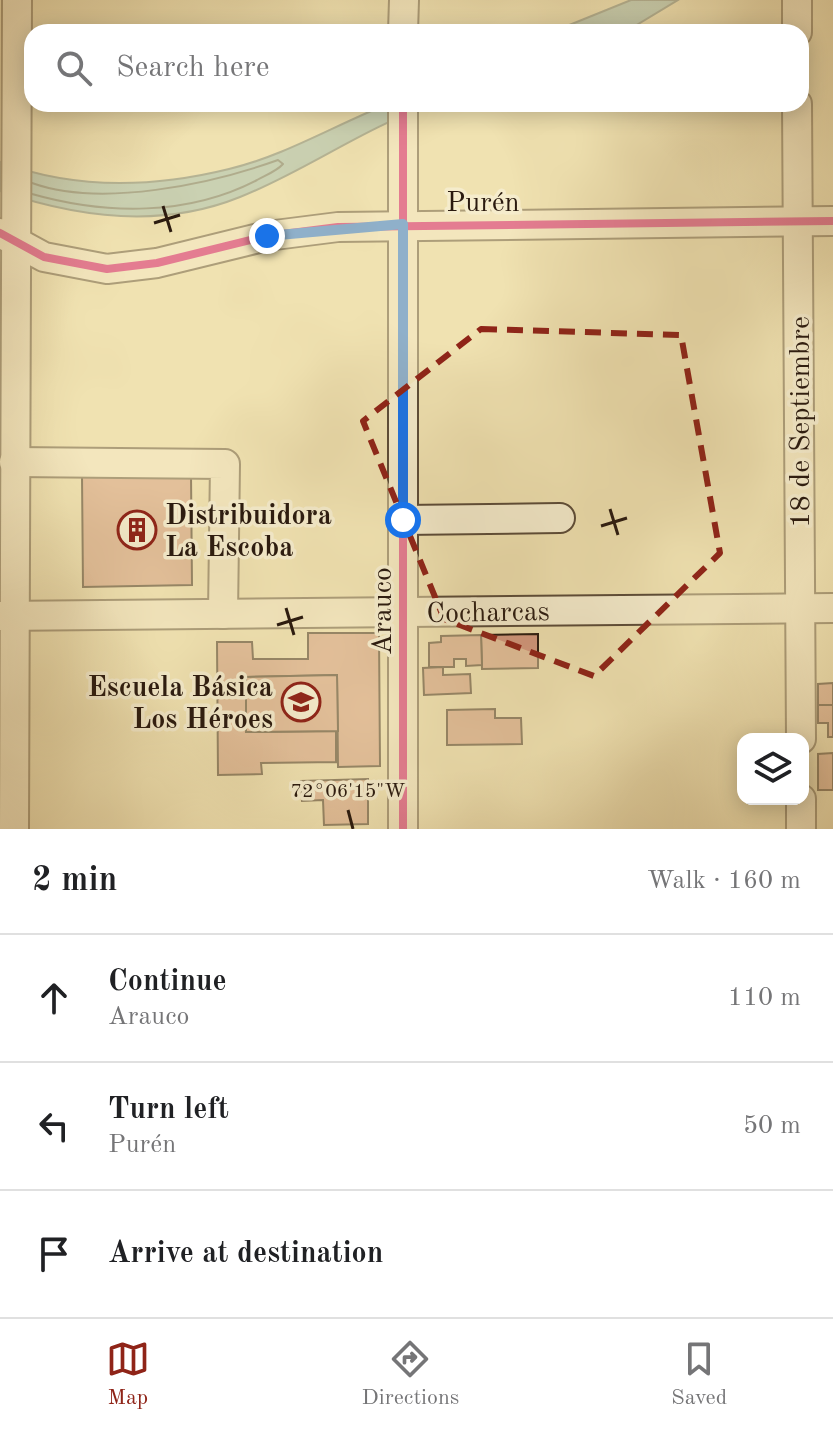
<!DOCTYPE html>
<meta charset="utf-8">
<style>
:root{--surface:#fff;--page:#f6f6f6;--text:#202124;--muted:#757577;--line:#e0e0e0;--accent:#8f2418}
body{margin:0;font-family:"Old Standard TT",serif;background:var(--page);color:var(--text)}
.controls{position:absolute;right:24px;bottom:24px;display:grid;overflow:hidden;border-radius:16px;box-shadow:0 4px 20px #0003}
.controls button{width:72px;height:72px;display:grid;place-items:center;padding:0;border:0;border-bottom:2px solid var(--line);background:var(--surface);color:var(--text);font:40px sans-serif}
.stop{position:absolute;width:24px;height:24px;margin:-18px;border:6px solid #1a73e8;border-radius:50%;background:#fff}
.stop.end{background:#1a73e8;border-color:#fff;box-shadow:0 2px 8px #0008}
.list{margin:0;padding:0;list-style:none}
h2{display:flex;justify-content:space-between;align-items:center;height:104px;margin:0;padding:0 32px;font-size:34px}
h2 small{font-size:26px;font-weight:400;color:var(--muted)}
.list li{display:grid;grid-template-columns:52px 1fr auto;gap:24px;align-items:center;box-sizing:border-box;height:128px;padding:0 32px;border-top:2px solid var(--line)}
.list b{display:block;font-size:30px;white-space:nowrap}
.list p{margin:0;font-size:26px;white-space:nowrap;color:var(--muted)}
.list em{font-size:26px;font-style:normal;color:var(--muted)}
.icon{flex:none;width:44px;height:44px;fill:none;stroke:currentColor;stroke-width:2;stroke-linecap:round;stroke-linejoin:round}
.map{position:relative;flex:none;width:833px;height:829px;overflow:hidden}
.search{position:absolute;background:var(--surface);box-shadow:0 4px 20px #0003;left:24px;right:24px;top:24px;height:88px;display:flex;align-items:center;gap:20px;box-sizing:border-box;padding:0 28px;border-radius:24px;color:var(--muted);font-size:30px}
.sheet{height:488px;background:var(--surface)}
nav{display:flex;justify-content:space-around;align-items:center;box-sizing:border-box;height:112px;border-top:2px solid var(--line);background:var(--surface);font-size:22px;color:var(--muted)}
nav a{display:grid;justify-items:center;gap:4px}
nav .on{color:var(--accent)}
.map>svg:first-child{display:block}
</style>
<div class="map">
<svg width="833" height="829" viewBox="0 0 833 829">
<rect width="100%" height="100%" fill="#f0e2b1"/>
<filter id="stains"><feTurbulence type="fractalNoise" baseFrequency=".0025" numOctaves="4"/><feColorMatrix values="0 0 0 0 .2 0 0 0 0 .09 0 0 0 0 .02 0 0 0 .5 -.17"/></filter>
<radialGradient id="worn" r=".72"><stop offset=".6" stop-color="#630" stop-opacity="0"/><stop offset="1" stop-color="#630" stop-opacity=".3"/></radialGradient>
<g fill="#9bbcb3" stroke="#6e7b71" stroke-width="2">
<polygon points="631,0 678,0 625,32 552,32"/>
<path d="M 388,104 L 434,104 C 366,126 306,171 240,197 C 161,229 78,218 0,191 L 0,162 C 75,190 152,188 229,169 C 284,156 335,125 388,104 Z"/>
</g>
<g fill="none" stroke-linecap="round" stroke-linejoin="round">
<path stroke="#626b61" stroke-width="2" d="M 32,194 C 106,215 188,216 257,180 C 266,175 277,171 283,164 L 278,160 C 211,184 101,208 32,183"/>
</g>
<g fill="#d3987e" stroke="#2a1a0f" stroke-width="2">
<polygon points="191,474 192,585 83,587 82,476"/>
<polygon points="308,633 379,633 380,766 338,767 337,675 246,677 246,732 336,731 336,762 261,763 262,774 218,775 217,642 252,642 253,659 308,659"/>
<polygon points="538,634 538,668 482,669 481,635"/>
<polygon points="481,635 482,665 466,666 466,659 454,659 454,667 429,667 429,643 441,642 441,636"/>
<polygon points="443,667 443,675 470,674 471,693 424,695 423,668"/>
<polygon points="337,675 338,731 246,732 246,677"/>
<polygon points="833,683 833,705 818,705 818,684"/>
<polygon points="818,705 833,705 833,737 828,737 828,723 818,723"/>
<polygon points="495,709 495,718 521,718 522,744 447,745 447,710"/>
<polygon points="833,753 833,790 818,790 818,754"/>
<polygon points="368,779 368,824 324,825 323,800 302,801 301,781"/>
</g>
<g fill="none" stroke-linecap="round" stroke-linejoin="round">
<defs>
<g id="minor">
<polyline points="797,0 797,32"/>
<polyline points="403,32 404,0"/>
<polyline points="403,104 403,829"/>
<polyline points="797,104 801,739"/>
<polyline points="0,233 44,257 107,269 157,263 267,236 338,227 833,221"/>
<polyline points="14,462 225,464 223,614"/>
<polyline points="403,520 560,518"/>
<polyline points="0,616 833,608"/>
<polyline points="801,799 801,829"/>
<polyline points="14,829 17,0"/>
</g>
</defs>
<use href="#minor" stroke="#5c4c38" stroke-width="32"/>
<use href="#minor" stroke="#f5eccc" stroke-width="28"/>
<defs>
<g id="cycleway">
<polyline points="403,104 403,829"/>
<polyline points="0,233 44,257 107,269 157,263 267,236 338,227 833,221"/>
</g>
</defs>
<use href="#cycleway" stroke="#f5eccc" stroke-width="13"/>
<use href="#cycleway" stroke="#d6006c" stroke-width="8"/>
</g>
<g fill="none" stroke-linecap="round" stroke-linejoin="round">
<polyline stroke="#1a73e8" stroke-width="10" points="267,236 403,224 403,520"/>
</g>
<path d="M0 0H833V829H0ZM 481,329 L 681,335 L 720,553 L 594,676 L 444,619 L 363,421 Z" fill="#f0e2b1" fill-opacity=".55" fill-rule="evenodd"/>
<path fill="none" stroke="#8f2418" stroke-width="6" stroke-dasharray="16 10" stroke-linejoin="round" d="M 481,329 L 681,335 L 720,553 L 594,676 L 444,619 L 363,421 Z"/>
<path fill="none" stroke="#2a1a0f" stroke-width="3" d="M 163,206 L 171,232M 154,223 L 180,215M 610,509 L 618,535M 601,526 L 627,518M 286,608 L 294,635M 277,625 L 303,617M 348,810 L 353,829"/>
<defs>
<symbol id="building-ring" viewBox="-11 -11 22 22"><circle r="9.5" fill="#f5eccc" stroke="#8f2418" stroke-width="1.5"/><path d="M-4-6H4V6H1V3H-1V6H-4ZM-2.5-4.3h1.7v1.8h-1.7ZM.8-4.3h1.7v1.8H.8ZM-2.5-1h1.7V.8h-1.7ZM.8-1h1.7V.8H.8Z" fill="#8f2418"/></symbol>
<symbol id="school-ring" viewBox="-11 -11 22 22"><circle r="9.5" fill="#f5eccc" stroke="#8f2418" stroke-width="1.5"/><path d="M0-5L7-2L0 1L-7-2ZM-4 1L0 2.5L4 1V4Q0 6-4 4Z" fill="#8f2418"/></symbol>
</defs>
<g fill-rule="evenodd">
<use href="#building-ring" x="115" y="508" width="44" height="44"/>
<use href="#school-ring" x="279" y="680" width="44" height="44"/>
</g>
<g text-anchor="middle" stroke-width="7" stroke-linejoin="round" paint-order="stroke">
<g font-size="28" fill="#2a1a0f" stroke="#f5eccc">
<text x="483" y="211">Purén</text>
<text transform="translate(799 422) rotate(-90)" y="10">18 de Septiembre</text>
<text transform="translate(381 611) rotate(-90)" y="10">Arauco</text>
<text transform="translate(488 611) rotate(-1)" y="10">Cocharcas</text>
</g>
<g font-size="28" font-weight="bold" fill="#2a1a0f" stroke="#f5eccc" text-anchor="start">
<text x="165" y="524">Distribuidora<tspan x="165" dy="32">La Escoba</tspan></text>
<text x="273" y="696" text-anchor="end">Escuela Básica<tspan x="273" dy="32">Los Héroes</tspan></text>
</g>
</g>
<g font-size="20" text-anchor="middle" fill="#2a1a0f" stroke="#f5eccc" stroke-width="7" stroke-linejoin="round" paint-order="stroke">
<text x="348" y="797">72°06'15"W</text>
</g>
<rect width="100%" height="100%" filter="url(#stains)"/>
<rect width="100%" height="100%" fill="url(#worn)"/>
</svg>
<div class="controls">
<button><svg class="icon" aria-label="layers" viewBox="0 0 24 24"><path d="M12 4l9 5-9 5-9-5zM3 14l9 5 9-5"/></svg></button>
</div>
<div class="stop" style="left:403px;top:520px"></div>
<div class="stop end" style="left:267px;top:236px"></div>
<div class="search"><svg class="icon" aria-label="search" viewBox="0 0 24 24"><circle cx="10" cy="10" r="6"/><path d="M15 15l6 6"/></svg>Search here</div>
</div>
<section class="sheet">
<h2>2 min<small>Walk · 160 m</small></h2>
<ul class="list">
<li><svg class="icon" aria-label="ahead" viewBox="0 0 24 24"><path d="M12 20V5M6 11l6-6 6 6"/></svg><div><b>Continue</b><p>Arauco</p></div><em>110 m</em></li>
<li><svg class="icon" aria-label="left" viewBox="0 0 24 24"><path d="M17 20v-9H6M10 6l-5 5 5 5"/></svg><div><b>Turn left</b><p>Purén</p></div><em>50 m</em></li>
<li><svg class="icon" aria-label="arrive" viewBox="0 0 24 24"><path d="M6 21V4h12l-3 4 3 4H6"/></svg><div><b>Arrive at destination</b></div></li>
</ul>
</section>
<nav>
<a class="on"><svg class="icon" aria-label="map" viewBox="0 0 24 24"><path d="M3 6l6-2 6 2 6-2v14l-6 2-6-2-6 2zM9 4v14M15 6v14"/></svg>Map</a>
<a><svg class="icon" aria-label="directions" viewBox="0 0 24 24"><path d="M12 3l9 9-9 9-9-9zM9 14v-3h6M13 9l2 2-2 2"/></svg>Directions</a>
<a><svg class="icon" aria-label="saved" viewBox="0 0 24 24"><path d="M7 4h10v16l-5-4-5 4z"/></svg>Saved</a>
</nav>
